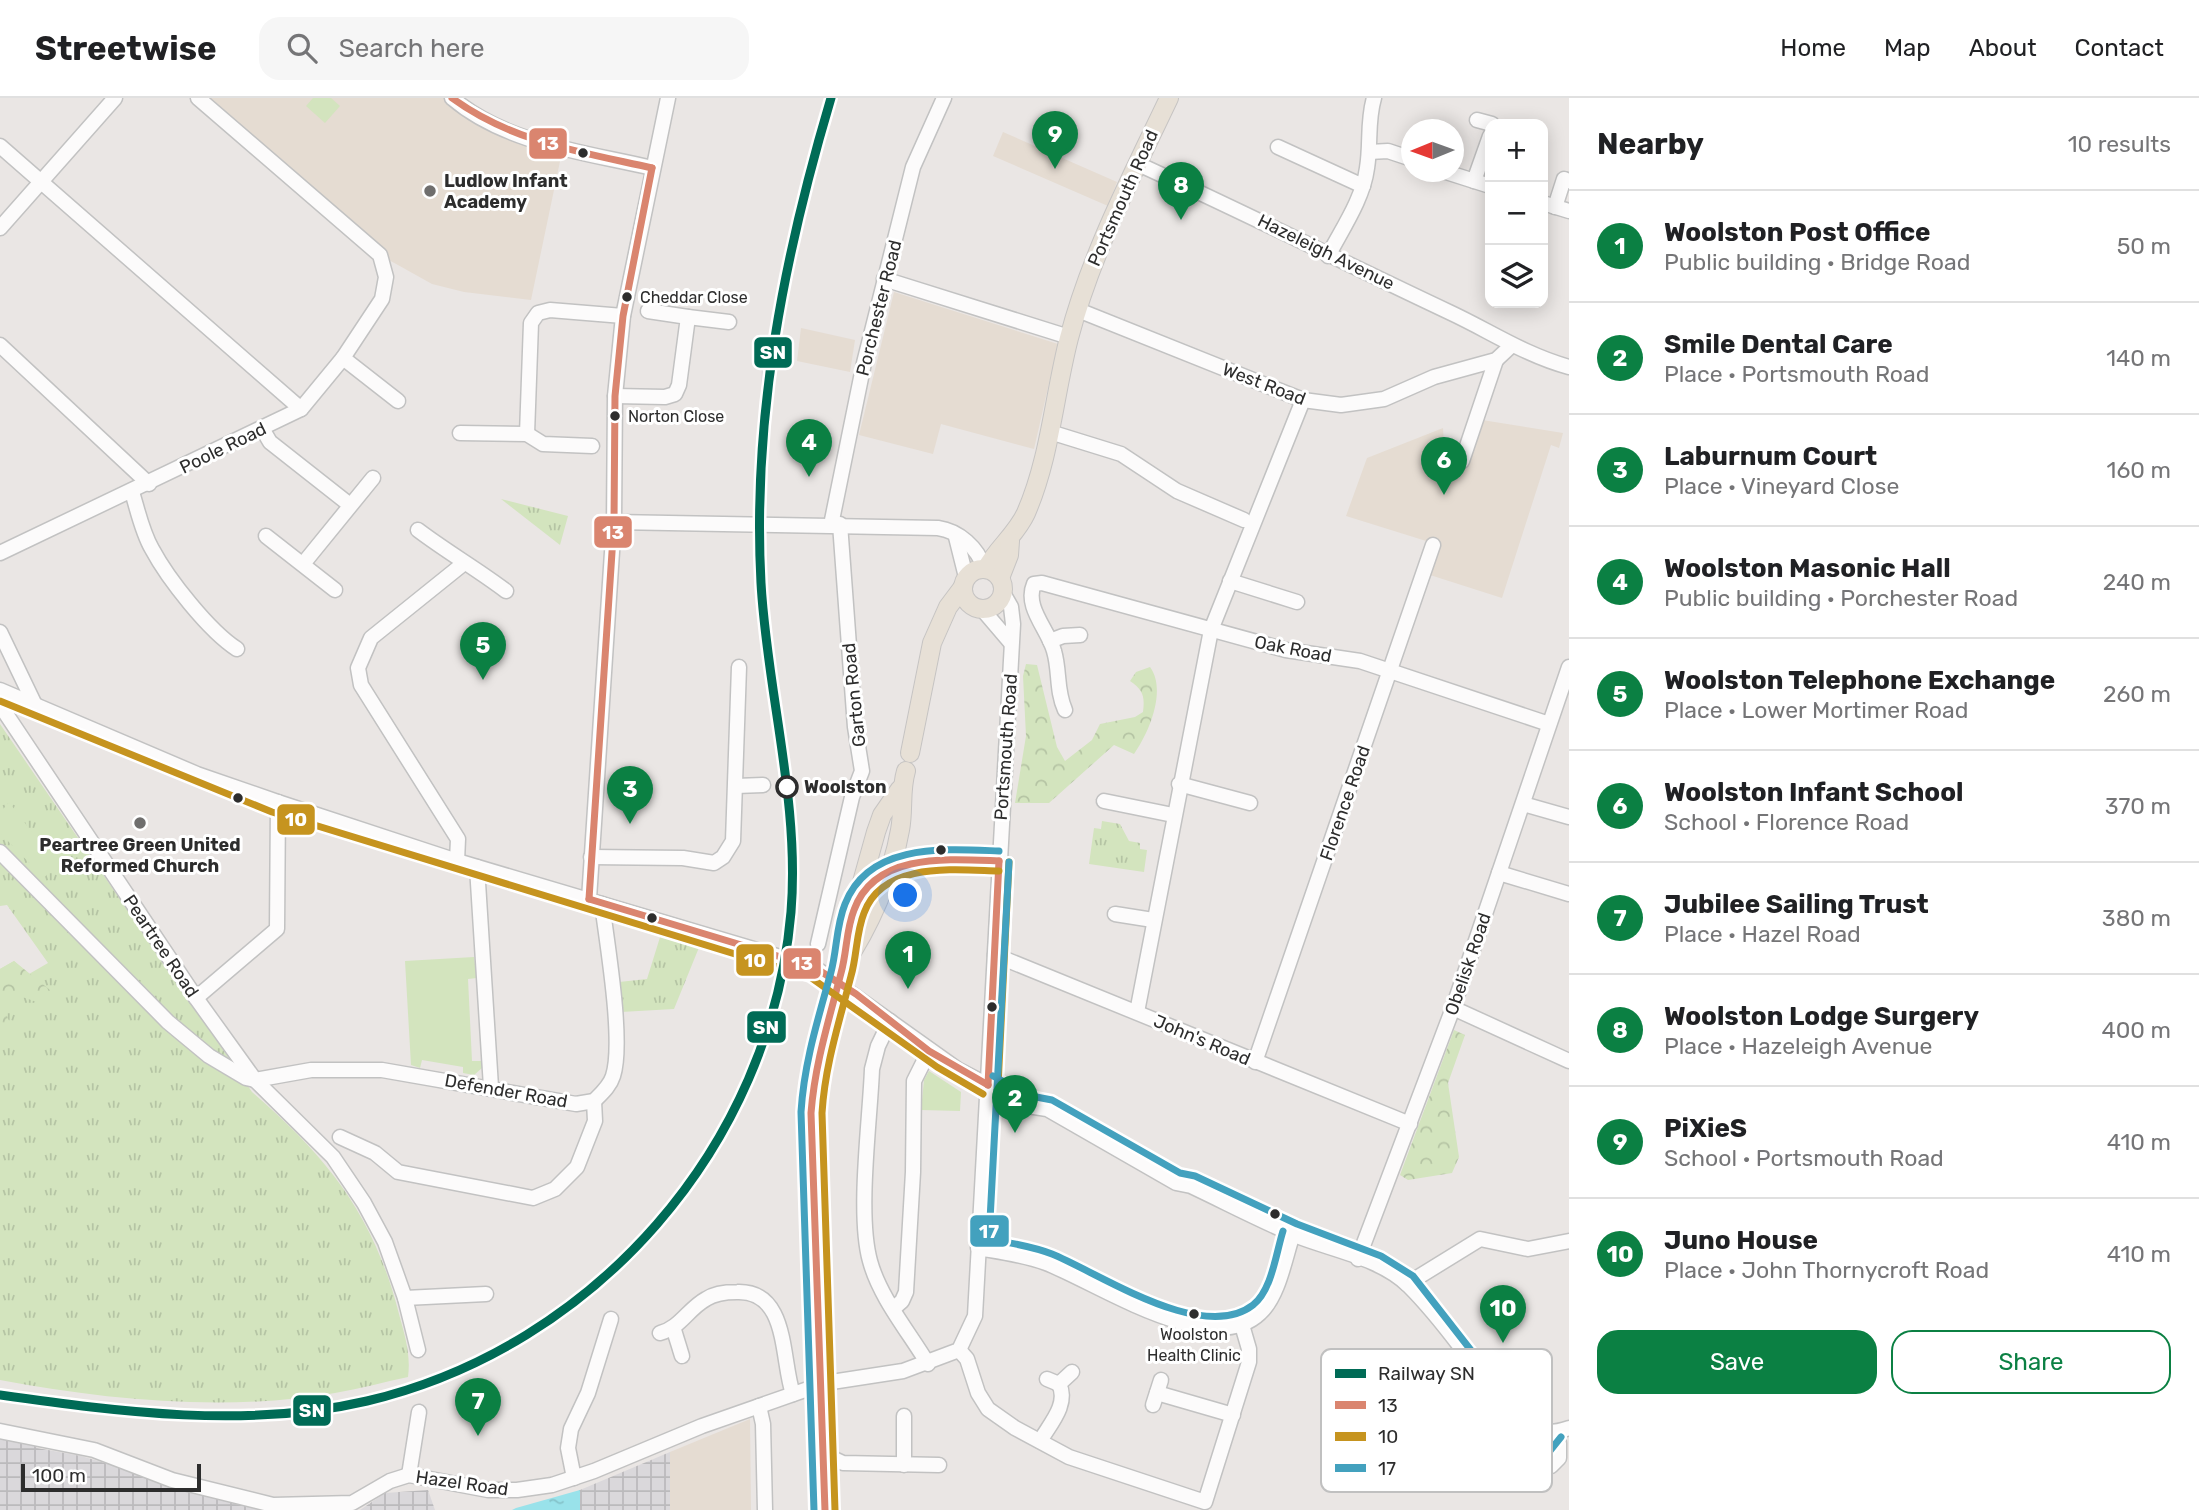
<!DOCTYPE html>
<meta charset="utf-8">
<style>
:root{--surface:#fff;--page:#f6f6f6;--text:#202124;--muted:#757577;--line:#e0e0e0;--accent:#0b8043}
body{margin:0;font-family:Rubik,sans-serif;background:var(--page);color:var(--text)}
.controls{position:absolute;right:21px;top:21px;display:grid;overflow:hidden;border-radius:14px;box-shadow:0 4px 18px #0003}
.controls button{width:63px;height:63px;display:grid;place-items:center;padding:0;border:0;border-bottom:2px solid var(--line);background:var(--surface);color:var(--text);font:35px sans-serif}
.compass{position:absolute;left:1401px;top:21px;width:63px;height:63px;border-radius:50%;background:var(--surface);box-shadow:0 4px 18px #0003;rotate:269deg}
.scale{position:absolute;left:21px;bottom:18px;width:180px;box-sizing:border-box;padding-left:7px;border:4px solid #2d2d2d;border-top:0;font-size:19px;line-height:24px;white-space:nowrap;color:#2d2d2d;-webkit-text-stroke:5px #fff;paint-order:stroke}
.you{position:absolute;left:906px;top:798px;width:24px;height:24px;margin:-18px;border:5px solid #fff;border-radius:50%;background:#1a73e8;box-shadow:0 0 0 10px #1a73e833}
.badge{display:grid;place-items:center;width:46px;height:46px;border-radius:50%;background:var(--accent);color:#fff;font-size:23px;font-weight:700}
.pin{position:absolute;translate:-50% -58px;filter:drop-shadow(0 2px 4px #0008)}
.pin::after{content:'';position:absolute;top:37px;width:24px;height:21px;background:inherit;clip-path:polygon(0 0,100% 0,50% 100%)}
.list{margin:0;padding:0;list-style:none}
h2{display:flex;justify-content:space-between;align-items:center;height:91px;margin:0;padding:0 28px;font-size:30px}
h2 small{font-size:23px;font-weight:400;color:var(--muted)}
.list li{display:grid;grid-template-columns:46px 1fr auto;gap:21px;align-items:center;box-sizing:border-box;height:112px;padding:0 28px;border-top:2px solid var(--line)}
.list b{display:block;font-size:26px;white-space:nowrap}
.list p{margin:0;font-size:23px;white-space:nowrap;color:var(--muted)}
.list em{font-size:23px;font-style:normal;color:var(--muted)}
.actions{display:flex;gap:14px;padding:21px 28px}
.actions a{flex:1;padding:16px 0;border:2px solid var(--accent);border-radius:21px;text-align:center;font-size:24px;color:var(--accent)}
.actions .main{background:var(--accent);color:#fff}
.icon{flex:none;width:38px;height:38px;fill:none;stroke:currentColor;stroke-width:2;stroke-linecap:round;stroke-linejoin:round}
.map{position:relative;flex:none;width:1569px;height:1412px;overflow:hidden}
header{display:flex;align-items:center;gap:42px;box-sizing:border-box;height:98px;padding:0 35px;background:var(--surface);border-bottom:2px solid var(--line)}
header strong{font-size:33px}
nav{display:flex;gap:38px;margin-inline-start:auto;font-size:24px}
.search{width:490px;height:63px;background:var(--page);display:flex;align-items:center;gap:18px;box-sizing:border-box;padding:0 24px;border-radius:21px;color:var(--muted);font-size:26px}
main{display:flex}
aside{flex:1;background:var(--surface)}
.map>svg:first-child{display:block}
</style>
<header>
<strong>Streetwise</strong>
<div class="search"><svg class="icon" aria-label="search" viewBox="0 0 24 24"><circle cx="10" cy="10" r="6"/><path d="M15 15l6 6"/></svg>Search here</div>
<nav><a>Home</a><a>Map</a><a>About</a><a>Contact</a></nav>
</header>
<main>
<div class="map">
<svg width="1569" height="1412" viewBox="0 0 1569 1412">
<defs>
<pattern id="industrial-grid" width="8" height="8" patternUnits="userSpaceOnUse" patternTransform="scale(1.75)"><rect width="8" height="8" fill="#dad8db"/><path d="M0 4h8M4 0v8" fill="none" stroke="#bbbabc"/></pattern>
<pattern id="grass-tufts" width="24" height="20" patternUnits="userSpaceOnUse" patternTransform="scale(1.75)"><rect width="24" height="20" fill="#d3e4be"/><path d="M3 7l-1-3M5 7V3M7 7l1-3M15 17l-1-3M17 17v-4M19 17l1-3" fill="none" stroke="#b5c4a4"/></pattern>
<pattern id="forest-crowns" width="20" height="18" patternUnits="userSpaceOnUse" patternTransform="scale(1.75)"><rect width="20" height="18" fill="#d3e4be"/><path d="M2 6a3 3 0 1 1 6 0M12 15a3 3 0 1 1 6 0" fill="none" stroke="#b5c4a4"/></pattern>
<pattern id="water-ripples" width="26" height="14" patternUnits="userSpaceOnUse" patternTransform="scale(1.75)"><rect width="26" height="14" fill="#99e2ea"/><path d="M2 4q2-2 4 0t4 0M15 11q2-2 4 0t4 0" fill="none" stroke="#84c2c9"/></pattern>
</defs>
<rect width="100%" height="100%" fill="#eae6e4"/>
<g fill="url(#industrial-grid)">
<polygon points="0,1333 31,1340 37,1350 81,1358 265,1412 0,1412"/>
<polygon points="670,1354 670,1412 580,1412 580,1392"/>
<polygon points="428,1392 435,1412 360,1412 385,1395"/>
</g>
<g fill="#e5dcd2">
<polygon points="198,0 452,0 468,14 563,49 531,202 464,194 432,186 380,157"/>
<polygon points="1003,34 1117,84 1108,108 993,58"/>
<polygon points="894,194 1058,246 1034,351 941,326 933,356 859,337"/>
<polygon points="801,230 855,242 850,274 797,263"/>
<polygon points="1482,322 1563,335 1559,350 1551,347 1502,500 1430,477 1439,447 1346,418 1367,360 1443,330 1444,347 1456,350 1455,362 1467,366"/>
<polygon points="750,1321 751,1412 670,1412 670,1354"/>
</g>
<g fill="url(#grass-tufts)">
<polygon points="501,401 568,418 560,447"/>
<path d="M 0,626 L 252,994 C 328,1060 374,1117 399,1216 C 405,1238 411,1257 408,1279 C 384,1284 359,1291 335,1295 C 227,1314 107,1302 0,1282 L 0,871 L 14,863 L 29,876 L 48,865 L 7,807 L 0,808 Z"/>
<polygon points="1102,723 1120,726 1129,743 1140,745 1140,751 1147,752 1144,774 1089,766 1094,730 1101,731"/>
<polygon points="661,836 700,847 674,911 621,914 619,884 647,881"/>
</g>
<g fill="url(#forest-crowns)">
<path d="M 1026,566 L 1037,567 L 1057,649 L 1065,663 L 1092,642 L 1100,626 L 1135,619 L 1143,614 C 1145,598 1143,592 1130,583 L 1136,574 L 1150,569 C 1167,592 1149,635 1134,656 L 1114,647 L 1049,705 L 1015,705 L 1026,638 L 1023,578 Z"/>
<polygon points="14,863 50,892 50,901 42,906 20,898 10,902 4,910 9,923 0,944 0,871"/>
<polygon points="1454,932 1465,937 1448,985 1459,1059 1452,1075 1408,1082 1400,1077"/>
</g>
<g fill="#d3e4be">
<polygon points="313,0 331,0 340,8 325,25 306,8"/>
<polygon points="9,704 56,766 44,780 0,735 0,715"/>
<polygon points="474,859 477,880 468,881 472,963 482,963 482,970 474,977 463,975 463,969 422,962 420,970 411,967 405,863"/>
<polygon points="929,973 961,994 960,1013 921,1012 924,982"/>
</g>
<polygon fill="url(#water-ripples)" points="580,1392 580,1412 512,1412 516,1410"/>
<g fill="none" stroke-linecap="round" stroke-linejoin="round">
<defs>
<g id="minor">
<path d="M 452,0 C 506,46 584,54 652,70"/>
<polyline points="1477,22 1492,26"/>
<polyline points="0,48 301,311"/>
<polyline points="1278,49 1363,88"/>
<polyline points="1369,54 1388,53 1412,61"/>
<path d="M 1138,66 C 1243,114 1345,165 1449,214 C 1490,233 1525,257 1569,269"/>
<polyline points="1446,74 1490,88"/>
<polyline points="1474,83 1490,38"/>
<polyline points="1543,105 1569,113"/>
<polyline points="1555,109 1564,81 1569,83"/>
<polyline points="0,130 115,0"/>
<path d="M 1328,158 C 1342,131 1363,101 1367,70 C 1371,46 1367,23 1374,0"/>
<polyline points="884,181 1069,239"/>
<polyline points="1078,212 1303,302 1341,307 1384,301 1434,279 1496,262 1511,248"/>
<polyline points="688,219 729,224"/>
<polyline points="0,247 149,386"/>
<polyline points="343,260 398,303"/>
<polyline points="615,298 665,299 675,296 679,287 688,219 648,213"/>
<polyline points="263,332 270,344 350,407"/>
<polyline points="1050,334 1121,356 1177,393 1244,422"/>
<polyline points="460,335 527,336 543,346 592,348"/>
<polyline points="527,336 531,225 538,215 550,212 623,218"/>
<polyline points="1462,363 1496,262"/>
<path d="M 132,394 C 138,413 142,434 152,451 C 168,481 209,533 237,551"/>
<path d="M 614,424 L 938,430 C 959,433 978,450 984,470"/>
<polyline points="831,427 864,265 913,69 944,0"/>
<path d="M 418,432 C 447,454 477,471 506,493"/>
<polyline points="266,438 335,492"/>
<polyline points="956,439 966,479"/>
<polyline points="0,455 301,311 343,260 382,201 386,179 380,157 198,0"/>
<polyline points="303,466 373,380"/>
<polyline points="1230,483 1297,504"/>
<polyline points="982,511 1011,545"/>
<polyline points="0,534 35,607"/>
<polyline points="1050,543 1063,538 1080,537"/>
<path d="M 0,592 L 197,676 L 278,704 L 457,763 L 814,869 L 957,971 L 1028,1008 L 1047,1011 L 1176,1085 L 1191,1088 C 1227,1105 1261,1123 1297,1138 C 1332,1152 1381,1160 1409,1188 C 1440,1219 1482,1276 1506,1314 C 1516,1329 1523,1360 1536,1369 L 1551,1368 L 1559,1360 L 1559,1345 L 1551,1336"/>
<polyline points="0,607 196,900 255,982 333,1059 364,1105 385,1144 405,1200 418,1252"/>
<path d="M 1065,612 C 1056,592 1060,573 1054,553 C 1048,531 1024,509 1034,486 L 1042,485 L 1286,552 L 1360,563 L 1549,626"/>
<polyline points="1179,686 1250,705"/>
<polyline points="736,688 763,687"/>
<polyline points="1104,703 1173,717"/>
<polyline points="1523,706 1569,719"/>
<path d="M 0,754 L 168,924 L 209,958 L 246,980 L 255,982 L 311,972 L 382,972 L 576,1006 L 594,1003 C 602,995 610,988 613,978 C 624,944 607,845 602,806"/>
<polyline points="591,759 683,760 714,765 723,759 733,743 739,569"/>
<polyline points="457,763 458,741 361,587 358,570 371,540 463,466"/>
<polyline points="477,769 491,989"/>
<polyline points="1499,775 1569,796"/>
<polyline points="589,801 614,424 615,298 623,218 668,0"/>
<path d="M 859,801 C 897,753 943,761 999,763"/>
<polyline points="1115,816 1153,822"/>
<polyline points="818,846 852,699 862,673 855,629 840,426"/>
<polyline points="995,857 1410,1026"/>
<polyline points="196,900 277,831 278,704"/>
<polyline points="1453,910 1569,963"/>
<polyline points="1137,914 1211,532 1303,302"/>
<path d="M 890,923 L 878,948 L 872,971 C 870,1023 857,1116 870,1163 C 880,1200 909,1234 928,1266"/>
<polyline points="1255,964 1433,447"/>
<polyline points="340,1039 375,1055 398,1074 533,1100 555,1091 577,1069 595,1023 594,1003"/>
<path d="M 978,1150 C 1001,1154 1025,1157 1046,1165 C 1098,1185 1211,1262 1260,1215 C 1279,1198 1285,1159 1293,1136"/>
<polyline points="1358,1161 1453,910 1569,569"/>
<polyline points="1407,1186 1480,1141 1528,1151 1569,1143"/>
<polyline points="405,1200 486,1196"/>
<polyline points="894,1210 902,1203 906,1194 913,1074 914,983 929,953"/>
<polyline points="674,1232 682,1258"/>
<path d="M 660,1235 C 680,1230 688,1211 706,1201 C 715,1195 727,1194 737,1194 C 789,1192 781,1262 793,1296"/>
<polyline points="959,1252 967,1261 978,1295 988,1311 1015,1330 1069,1359 1205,1404 1249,1264 1249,1251 1242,1227"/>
<polyline points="1047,1281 1059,1286 1072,1274"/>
<polyline points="1157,1295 1233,1317"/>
<polyline points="1153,1307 1161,1282"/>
<polyline points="759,1308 763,1326 765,1412"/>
<path d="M 1509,1317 C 1531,1332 1543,1339 1569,1330"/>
<polyline points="904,1318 904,1367"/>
<polyline points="0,1333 94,1352 172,1382 273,1407 352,1405 390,1383 409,1377 488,1392 517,1392 552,1387 594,1373 702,1328 825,1285 903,1273 959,1252 975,1218 1013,526 1011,509 1003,495"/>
<polyline points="827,1341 832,1360 843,1365 939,1367"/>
<path d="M 1040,1343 C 1050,1326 1069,1306 1059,1286"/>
<polyline points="409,1377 419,1314"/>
<polyline points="574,1380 568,1350 571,1331 588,1295 611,1221"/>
</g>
<g id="major">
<circle cx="983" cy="491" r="20"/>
<path d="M 986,471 C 997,450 1016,437 1026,415 C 1050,360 1054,298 1069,240 C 1091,156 1132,78 1169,0"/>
<polyline points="1000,480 1009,457 1010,443"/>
<polyline points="910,655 932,545 948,509 963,489"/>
<polyline points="843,865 845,845 876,734 882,717 900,691"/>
<path d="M 843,868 C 869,830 892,778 900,732 C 904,712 900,693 906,673"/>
<polyline points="811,1067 813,991 831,906"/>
</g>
</defs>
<use href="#minor" stroke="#c2c2c2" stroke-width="17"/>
<use href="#major" stroke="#c6c4c3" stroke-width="20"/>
<use href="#minor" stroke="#fcfbfb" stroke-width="14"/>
<use href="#major" stroke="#e7e0d6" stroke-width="18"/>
<defs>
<polyline id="rail" points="762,353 765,259"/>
</defs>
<use href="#rail" stroke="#dfdee0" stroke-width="6"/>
<use href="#rail" stroke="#fff" stroke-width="3.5" stroke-dasharray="10" stroke-linecap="butt"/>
<defs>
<g id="major-bridge">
<polyline points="831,906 843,868"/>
<polyline points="811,1067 825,1412"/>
</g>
</defs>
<use href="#major-bridge" stroke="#c6c4c3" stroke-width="20" stroke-linecap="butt"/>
<use href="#major-bridge" stroke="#e7e0d6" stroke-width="18"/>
<defs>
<g id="bus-1">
<path d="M 452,0 C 512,44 581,54 652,70"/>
<polyline points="589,801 614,424 615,298 623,218 652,70"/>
<polyline points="589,801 814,869 856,896 929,953 988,987"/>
<polyline points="988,987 999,763"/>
<path d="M 825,1412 L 811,1015 C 815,965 829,922 841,875 C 847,854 846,832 854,812 C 875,754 949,761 999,763"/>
</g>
<g id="bus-2">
<polyline points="0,603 272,714 810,879 937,969 983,996"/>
<polyline points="998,988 1009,764"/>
<path d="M 835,1412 L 822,1015 C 825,967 839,925 851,878 C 857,858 856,835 864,815 C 883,763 955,772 999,773"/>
</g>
<g id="bus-3">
<path d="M 1009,764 L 989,1141 C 1010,1145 1032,1148 1052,1156 C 1101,1176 1203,1246 1253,1207 C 1272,1192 1276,1155 1283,1133"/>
<polyline points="993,978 1031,998 1052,1002 1180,1075 1195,1078 1297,1126 1381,1158 1413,1178 1516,1310 1540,1358 1545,1359 1561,1339"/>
<path d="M 814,1412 L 801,1014 C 804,965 818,921 831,874 C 837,852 836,828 845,806 C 869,744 946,751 999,753"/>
</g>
</defs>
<use href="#bus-1" stroke="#fff" stroke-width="12"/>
<use href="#bus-2" stroke="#fff" stroke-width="12"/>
<use href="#bus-3" stroke="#fff" stroke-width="12"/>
<use href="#bus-1" stroke="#da856f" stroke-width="7"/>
<use href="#bus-2" stroke="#c6941f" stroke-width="7"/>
<use href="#bus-3" stroke="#43a1be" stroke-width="7"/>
<defs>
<path id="rail-1" d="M 0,1297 C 120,1314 248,1331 367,1303 C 595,1249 771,1048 791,814 C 800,704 767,594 761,485 C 752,319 784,158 831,0"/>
</defs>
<use href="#rail-1" stroke="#fff" stroke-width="14"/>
<use href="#rail-1" stroke="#006b56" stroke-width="9"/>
</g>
<g fill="#2d2d2d" stroke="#fff" stroke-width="2.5">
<circle cx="583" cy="55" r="6"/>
<circle cx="627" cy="199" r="6"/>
<circle cx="615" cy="318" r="6"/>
<circle cx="238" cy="700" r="6"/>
<circle cx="941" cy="752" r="6"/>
<circle cx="652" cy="820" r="6"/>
<circle cx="992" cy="909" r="6"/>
<circle cx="1275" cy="1116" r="6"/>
<circle cx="1194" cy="1216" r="6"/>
</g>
<g fill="#6f6e6d" stroke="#fff" stroke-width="2.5">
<circle cx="430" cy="93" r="7"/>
<circle cx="140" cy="725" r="7"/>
</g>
<circle fill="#fff" stroke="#2d2d2d" stroke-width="3.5" cx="787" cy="689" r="10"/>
<g text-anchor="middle" stroke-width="6" stroke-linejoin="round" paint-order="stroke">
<g font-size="16" fill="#2d2d2d" stroke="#fff" text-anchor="start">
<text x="640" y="205">Cheddar Close</text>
<text x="628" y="324">Norton Close</text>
<text x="1194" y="1242" text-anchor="middle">Woolston<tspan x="1194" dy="21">Health Clinic</tspan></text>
</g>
<g font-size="18" font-weight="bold" fill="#2d2d2d" stroke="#fff" text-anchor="start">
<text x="444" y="89">Ludlow Infant<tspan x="444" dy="21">Academy</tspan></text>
<text x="140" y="753" text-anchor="middle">Peartree Green United<tspan x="140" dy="21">Reformed Church</tspan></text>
</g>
<g font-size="18" fill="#2d2d2d" stroke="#fff">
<text transform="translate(1123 100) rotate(-66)" y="6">Portsmouth Road</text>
<text transform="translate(1326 154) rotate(26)" y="6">Hazeleigh Avenue</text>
<text transform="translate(879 210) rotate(-76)" y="6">Porchester Road</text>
<text transform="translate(1264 286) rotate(21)" y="6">West Road</text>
<text transform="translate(223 350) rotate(-26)" y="6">Poole Road</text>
<text transform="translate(1293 551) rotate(11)" y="6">Oak Road</text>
<text transform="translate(854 597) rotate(-96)" y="6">Garton Road</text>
<text transform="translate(1006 649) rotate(-86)" y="6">Portsmouth Road</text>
<text transform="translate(1345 705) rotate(-71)" y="6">Florence Road</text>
<text transform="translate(161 848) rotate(56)" y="6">Peartree Road</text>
<text transform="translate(1468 866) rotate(-71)" y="6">Obelisk Road</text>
<text transform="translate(1202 942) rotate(23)" y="6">John's Road</text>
<text transform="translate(506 993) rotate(10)" y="6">Defender Road</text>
<text transform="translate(462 1385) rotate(8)" y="6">Hazel Road</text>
</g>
<g font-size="18" font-weight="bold" fill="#2d2d2d" stroke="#fff" text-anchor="start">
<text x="804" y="695">Woolston</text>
</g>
</g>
<rect x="1321" y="1251" width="231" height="143" rx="10" fill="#fff" stroke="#c0c0c0" stroke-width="2"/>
<rect x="1335" y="1271" width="31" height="9" fill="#006b56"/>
<rect x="1335" y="1303" width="31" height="8" fill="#da856f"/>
<rect x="1335" y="1334" width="31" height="9" fill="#c6941f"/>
<rect x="1335" y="1366" width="31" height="8" fill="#43a1be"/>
<g font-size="19" fill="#2d2d2d">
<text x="1378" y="1282">Railway SN</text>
<text x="1378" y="1314">13</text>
<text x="1378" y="1345">10</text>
<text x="1378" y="1377">17</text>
</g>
<g stroke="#fff" stroke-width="2.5">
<rect x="528" y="29" width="40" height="33" rx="7" fill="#da856f"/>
<rect x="753" y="238" width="40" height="33" rx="7" fill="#006b56"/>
<rect x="593" y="417" width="40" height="34" rx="7" fill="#da856f"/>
<rect x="276" y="705" width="40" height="33" rx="7" fill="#c6941f"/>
<rect x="735" y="845" width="40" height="34" rx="7" fill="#c6941f"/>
<rect x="782" y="849" width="40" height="33" rx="7" fill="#da856f"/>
<rect x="746" y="912" width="41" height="34" rx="7" fill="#006b56"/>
<rect x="969" y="1116" width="41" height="34" rx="7" fill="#43a1be"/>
<rect x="292" y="1296" width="40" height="33" rx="7" fill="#006b56"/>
</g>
<g font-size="19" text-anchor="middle" font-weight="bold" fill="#fff">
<text x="548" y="52">13</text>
<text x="773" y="261">SN</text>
<text x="613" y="441">13</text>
<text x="296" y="728">10</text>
<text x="755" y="869">10</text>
<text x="802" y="872">13</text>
<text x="766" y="936">SN</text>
<text x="989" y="1140">17</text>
<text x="312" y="1319">SN</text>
</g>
</svg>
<div class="controls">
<button>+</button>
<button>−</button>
<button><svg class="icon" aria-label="layers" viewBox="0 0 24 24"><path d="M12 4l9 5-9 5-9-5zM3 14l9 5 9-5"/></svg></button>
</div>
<svg class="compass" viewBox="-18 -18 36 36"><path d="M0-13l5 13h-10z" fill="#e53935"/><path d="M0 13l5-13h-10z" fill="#757577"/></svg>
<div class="scale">100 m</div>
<div class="you"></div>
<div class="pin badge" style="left:908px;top:891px">1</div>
<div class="pin badge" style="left:1015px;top:1035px">2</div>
<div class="pin badge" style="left:630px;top:726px">3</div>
<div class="pin badge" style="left:809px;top:379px">4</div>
<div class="pin badge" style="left:483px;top:582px">5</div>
<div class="pin badge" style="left:1444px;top:397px">6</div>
<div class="pin badge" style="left:478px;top:1338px">7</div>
<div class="pin badge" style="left:1181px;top:122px">8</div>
<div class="pin badge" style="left:1055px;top:71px">9</div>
<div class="pin badge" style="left:1503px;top:1245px">10</div>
</div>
<aside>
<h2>Nearby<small>10 results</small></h2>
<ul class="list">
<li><span class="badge">1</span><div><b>Woolston Post Office</b><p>Public building · Bridge Road</p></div><em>50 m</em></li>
<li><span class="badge">2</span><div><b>Smile Dental Care</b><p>Place · Portsmouth Road</p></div><em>140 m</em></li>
<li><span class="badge">3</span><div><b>Laburnum Court</b><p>Place · Vineyard Close</p></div><em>160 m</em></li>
<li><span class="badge">4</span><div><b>Woolston Masonic Hall</b><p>Public building · Porchester Road</p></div><em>240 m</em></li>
<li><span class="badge">5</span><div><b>Woolston Telephone Exchange</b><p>Place · Lower Mortimer Road</p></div><em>260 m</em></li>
<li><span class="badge">6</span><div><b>Woolston Infant School</b><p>School · Florence Road</p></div><em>370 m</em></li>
<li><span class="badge">7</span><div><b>Jubilee Sailing Trust</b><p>Place · Hazel Road</p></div><em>380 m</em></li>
<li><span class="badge">8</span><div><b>Woolston Lodge Surgery</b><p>Place · Hazeleigh Avenue</p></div><em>400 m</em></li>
<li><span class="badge">9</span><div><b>PiXieS</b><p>School · Portsmouth Road</p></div><em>410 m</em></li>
<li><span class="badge">10</span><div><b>Juno House</b><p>Place · John Thornycroft Road</p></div><em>410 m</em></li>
</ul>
<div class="actions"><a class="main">Save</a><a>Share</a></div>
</aside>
</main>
